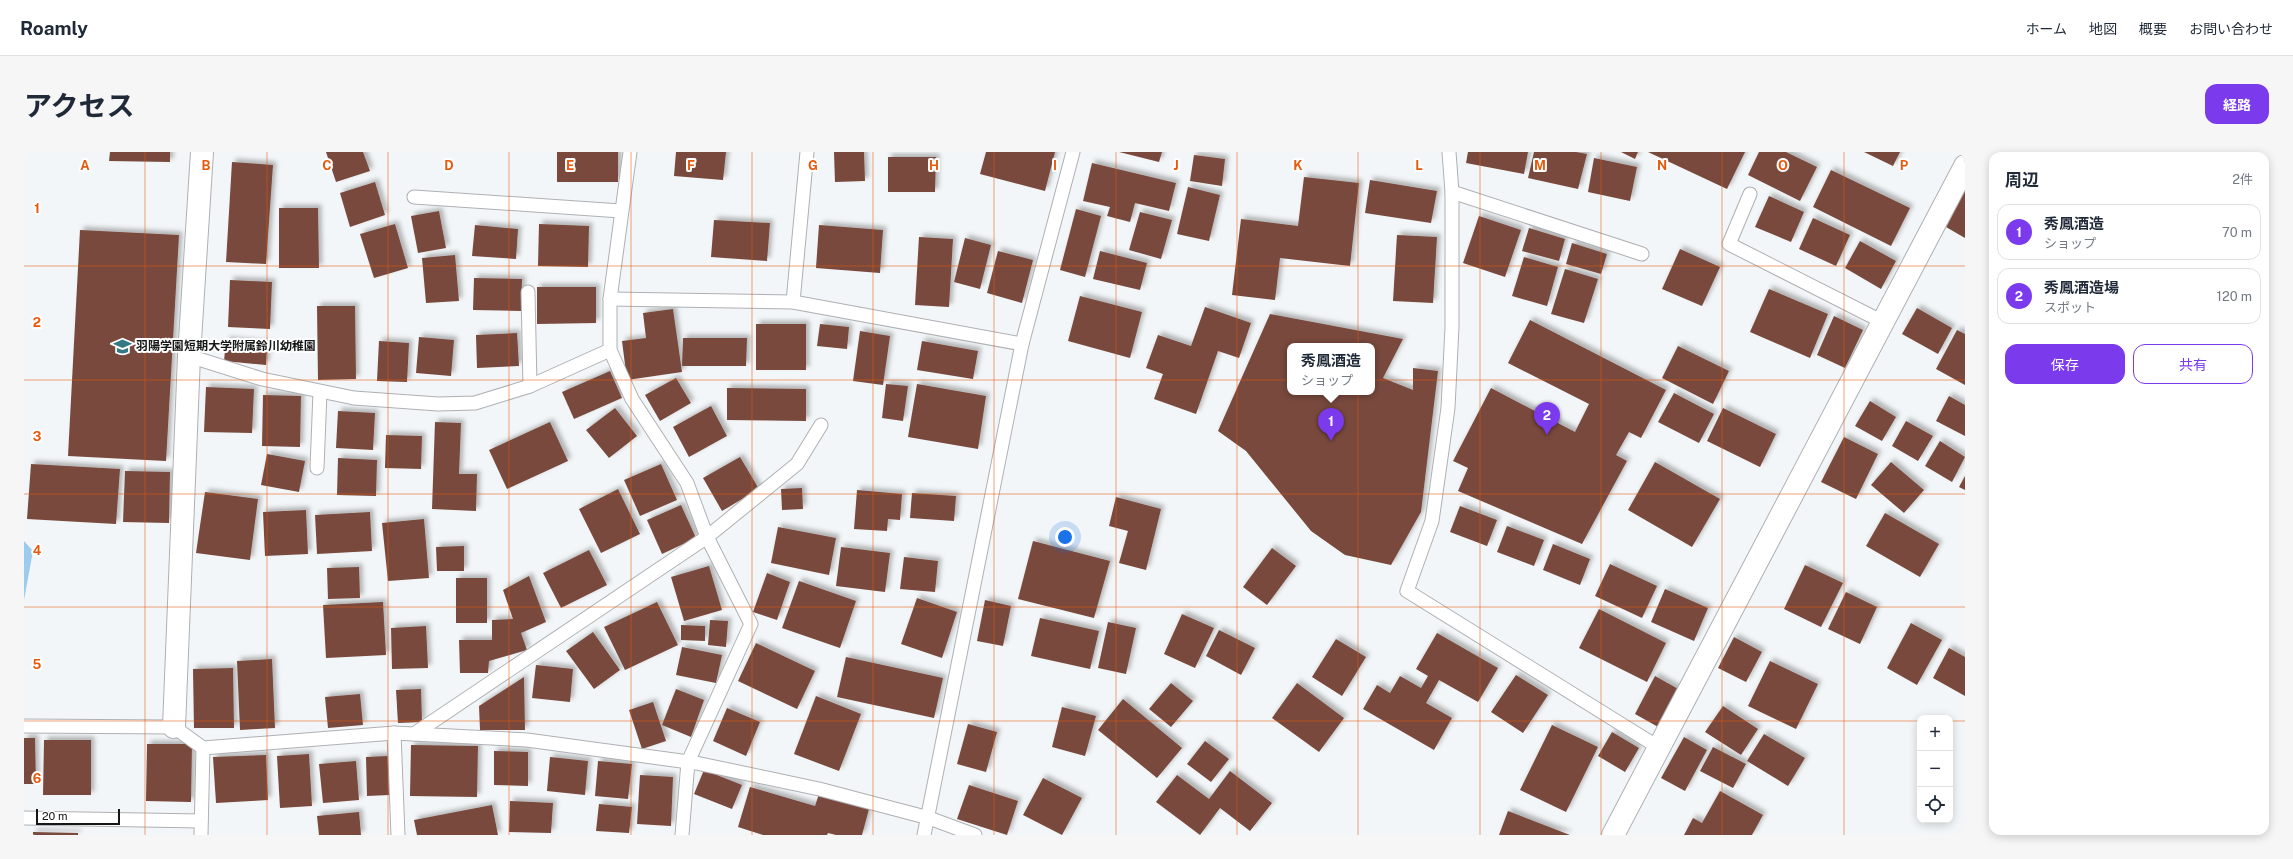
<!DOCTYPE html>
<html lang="ja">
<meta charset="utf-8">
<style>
:root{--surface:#fff;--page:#f6f6f7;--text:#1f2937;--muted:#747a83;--line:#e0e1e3;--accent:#7c3aed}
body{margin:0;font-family:"Public Sans","Noto Sans JP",sans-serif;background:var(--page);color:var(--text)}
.controls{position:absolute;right:12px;bottom:12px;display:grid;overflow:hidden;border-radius:8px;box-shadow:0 2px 10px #0003}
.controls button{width:36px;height:36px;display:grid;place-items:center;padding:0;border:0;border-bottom:1px solid var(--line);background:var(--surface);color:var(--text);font:20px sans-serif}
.scale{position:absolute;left:12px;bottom:10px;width:84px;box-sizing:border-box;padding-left:4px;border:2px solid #151616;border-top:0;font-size:11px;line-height:14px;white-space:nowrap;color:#151616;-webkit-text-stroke:3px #fff;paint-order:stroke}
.you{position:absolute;left:1041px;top:385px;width:14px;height:14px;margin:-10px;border:3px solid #fff;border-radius:50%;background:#1a73e8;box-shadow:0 0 0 6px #1a73e833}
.badge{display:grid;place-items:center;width:26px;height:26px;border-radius:50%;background:var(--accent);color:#fff;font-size:13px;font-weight:700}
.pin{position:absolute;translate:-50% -33px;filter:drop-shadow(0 1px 2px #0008)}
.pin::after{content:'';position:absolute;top:21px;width:14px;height:12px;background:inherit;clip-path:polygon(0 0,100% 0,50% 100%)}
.popup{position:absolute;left:1263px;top:191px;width:88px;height:52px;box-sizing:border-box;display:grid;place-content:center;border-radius:8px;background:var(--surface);filter:drop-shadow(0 1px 3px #0005);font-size:13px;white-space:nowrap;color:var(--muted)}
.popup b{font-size:15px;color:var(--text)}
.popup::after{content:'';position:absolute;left:50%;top:100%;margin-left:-8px;border:8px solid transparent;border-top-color:var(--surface)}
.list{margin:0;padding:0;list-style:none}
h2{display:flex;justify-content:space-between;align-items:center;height:52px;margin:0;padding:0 16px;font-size:17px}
h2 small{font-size:13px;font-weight:400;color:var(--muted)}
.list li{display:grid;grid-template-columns:26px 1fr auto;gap:12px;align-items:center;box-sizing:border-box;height:56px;margin:0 8px 8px;padding:0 8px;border:1px solid var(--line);border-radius:12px}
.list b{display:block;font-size:15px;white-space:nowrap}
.list p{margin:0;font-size:13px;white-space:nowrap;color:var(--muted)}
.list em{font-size:13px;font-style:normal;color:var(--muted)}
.actions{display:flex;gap:8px;padding:12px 16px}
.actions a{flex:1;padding:9px 0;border:1px solid var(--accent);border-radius:12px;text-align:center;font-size:14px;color:var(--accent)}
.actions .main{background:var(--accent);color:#fff}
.icon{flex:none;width:22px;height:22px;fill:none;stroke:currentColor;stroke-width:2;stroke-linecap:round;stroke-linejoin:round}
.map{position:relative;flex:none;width:1941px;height:683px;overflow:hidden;border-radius:12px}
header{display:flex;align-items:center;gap:24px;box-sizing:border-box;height:56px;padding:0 20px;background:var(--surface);border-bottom:1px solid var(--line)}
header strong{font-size:19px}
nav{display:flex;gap:22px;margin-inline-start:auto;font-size:14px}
.intro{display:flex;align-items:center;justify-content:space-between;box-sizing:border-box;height:96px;padding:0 24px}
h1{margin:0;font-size:28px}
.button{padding:10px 18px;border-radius:12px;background:var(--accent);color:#fff;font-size:14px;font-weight:700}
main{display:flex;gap:24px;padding:0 24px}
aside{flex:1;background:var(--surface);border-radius:12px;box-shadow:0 2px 10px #0003}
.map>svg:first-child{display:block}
</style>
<header>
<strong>Roamly</strong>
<nav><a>ホーム</a><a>地図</a><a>概要</a><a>お問い合わせ</a></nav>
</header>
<div class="intro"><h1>アクセス</h1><a class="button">経路</a></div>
<main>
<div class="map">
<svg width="1941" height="683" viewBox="0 0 1941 683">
<defs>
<filter id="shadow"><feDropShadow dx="3.5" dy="-3.5" stdDeviation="2" flood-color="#0004"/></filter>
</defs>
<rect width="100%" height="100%" fill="#f3f6f8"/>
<polygon fill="#9bcbed" points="0,389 9,399 0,448"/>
<g fill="#79493c" fill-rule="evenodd" filter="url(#shadow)">
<polygon points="86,0 146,0 146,10 85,9"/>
<polygon points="302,0 339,0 346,19 312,30"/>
<rect x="533" y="0" width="61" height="30"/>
<polygon points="652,0 702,0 699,28 650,24"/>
<polygon points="810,0 840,0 841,29 811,30"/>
<polygon points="962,0 1031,0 1021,39 956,22"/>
<polygon points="1095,0 1138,0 1135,10"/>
<polygon points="1444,0 1504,0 1500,22 1442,11"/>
<polygon points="1510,0 1552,0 1563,2 1554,37 1504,26"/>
<polygon points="1597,0 1614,0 1611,7"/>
<polygon points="1624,0 1721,0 1703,37"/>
<polygon points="1735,0 1762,0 1793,15 1776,49 1724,23"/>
<polygon points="1840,0 1876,0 1869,14"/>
<polygon points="1170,3 1201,7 1198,34 1166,29"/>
<polygon points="864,5 912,5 911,40 864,40"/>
<polygon points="1570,6 1613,15 1606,49 1564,40"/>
<polygon points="208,10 249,13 242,112 202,110"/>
<polygon points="1068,11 1152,31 1145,59 1111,51 1106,70 1083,64 1086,55 1059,49"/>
<polygon points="1807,18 1886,56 1867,94 1789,55"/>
<polygon points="1280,25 1335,31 1326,114 1256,106 1251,148 1208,143 1217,67 1274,74"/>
<polygon points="1346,28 1413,39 1407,71 1341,61"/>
<polygon points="351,30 361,63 326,75 316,41"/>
<polygon points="1164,35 1196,43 1185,89 1153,82"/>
<polygon points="1941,38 1941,86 1922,75"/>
<polygon points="1745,44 1780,60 1767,90 1731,75"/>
<polygon points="255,56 294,56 295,116 255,116"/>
<polygon points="1052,57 1077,64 1061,125 1036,118"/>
<polygon points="415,59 422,96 394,101 387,64"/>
<polygon points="1116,60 1148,68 1137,107 1105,98"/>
<polygon points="1455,64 1497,78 1481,125 1439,111"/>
<polygon points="1789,66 1826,83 1812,114 1775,97"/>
<polygon points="690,68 746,71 743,109 687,105"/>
<polygon points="371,72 384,116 350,126 336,82"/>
<polygon points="515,72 565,74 564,115 514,114"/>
<polygon points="451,73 494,77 492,107 448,104"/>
<polygon points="795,73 859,78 856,121 792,116"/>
<polygon points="1505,76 1541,87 1535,109 1498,99"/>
<polygon points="56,78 155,83 142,309 44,304"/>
<polygon points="1373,83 1413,85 1409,151 1369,149"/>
<polygon points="895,85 929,87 925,155 891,153"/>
<polygon points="941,86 967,93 956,137 930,130"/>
<polygon points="1836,89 1872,109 1857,137 1821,116"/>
<polygon points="1548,91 1583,102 1577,122 1542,112"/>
<polygon points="1656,97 1696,115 1678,154 1638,137"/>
<polygon points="974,99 1009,108 998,151 963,141"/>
<polygon points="1076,99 1123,111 1116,138 1069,127"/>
<polygon points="431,103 435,149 402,151 398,106"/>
<polygon points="1500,105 1534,115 1523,154 1488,144"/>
<polygon points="1541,117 1574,127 1560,171 1527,162"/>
<polygon points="450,126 498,127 497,159 449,158"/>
<polygon points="206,128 248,130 246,177 204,175"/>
<polygon points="513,135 572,135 572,171 513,172"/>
<polygon points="1745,137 1804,162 1786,206 1726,180"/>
<polygon points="1056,144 1118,160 1106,206 1044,189"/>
<polygon points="293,154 331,154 332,227 294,228"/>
<polygon points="1181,155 1227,171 1215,206 1194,199 1172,262 1130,247 1139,222 1122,216 1134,183 1167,194"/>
<polygon points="1893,156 1928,176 1914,202 1878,182"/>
<polygon points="649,157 658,220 603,228 598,189 622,186 619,161"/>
<path d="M 1246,162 L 1379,187 L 1359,226 L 1389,238 L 1389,216 L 1414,219 L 1397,360 L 1367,413 L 1321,403 L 1287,379 L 1222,299 L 1194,279 ZM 1266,194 L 1348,194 L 1348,240 L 1266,240 Z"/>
<polygon points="1810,164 1839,178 1821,216 1793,203"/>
<polygon points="1506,168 1642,238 1617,286 1605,280 1592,303 1603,309 1558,392 1434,339 1444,316 1429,309 1467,236 1551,280 1565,252 1484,211"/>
<rect x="732" y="172" width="50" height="46"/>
<polygon points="796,172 825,175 823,197 793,194"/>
<polygon points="1933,178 1941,182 1941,233 1912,217"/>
<polygon points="836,179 866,184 859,233 829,229"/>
<polygon points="493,181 495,214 453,216 452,183"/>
<polygon points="395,185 430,188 427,224 392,221"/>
<polygon points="659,186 723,186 722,214 658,214"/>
<polygon points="202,188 243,192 242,213 200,209"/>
<polygon points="355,189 385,191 383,230 353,229"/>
<polygon points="898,189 954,199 949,227 893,218"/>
<polygon points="1654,194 1705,219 1689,252 1638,226"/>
<polygon points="586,219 598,246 550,267 538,240"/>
<polygon points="652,226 667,251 636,269 621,243"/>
<polygon points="862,232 884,234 879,269 858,266"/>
<polygon points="893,232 962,244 954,297 884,285"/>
<polygon points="182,235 230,237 228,281 180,280"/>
<polygon points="703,236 782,237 782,269 703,268"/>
<polygon points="1650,241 1690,262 1675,291 1634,270"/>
<polygon points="239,243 277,244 276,295 238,294"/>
<polygon points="1925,244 1941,253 1941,284 1912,269"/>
<polygon points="1846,249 1872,265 1858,289 1831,274"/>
<polygon points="687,254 703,284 665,305 649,275"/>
<polygon points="591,256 613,284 585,306 562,278"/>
<polygon points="1699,256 1752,282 1736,315 1683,289"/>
<polygon points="314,259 351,261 349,298 312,296"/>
<polygon points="1882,269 1909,284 1894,309 1868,294"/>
<polygon points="411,270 437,271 435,322 453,322 452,359 408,357"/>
<polygon points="526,270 544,309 483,337 465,298"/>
<polygon points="362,283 398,284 397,317 361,316"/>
<polygon points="1820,285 1854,302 1832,347 1797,330"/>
<polygon points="1916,289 1941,305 1928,330 1901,314"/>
<polygon points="243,302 281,309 275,340 237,333"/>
<polygon points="716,305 735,337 698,359 679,326"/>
<polygon points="314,306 353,308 352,344 313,343"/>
<polygon points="1631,310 1696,347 1668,395 1604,358"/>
<polygon points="1867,310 1900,338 1880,361 1847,333"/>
<polygon points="7,312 96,317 92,372 3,367"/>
<polygon points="637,312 653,348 616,364 600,328"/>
<polygon points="101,319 146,320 145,371 99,370"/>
<polygon points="1941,324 1941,338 1935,335"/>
<polygon points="778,336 779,357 758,358 757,337"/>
<polygon points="594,337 616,382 577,401 555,357"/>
<polygon points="833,338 878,342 876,368 864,367 863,379 830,377"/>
<polygon points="181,340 234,347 226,408 172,401"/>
<polygon points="888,341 932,344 930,369 886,366"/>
<polygon points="1092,345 1137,357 1122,418 1095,411 1104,379 1085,374"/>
<polygon points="657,353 672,386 638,402 623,368"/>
<polygon points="1436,354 1473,368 1463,394 1426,380"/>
<polygon points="282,358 284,402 241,404 239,360"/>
<polygon points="346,360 348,399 293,402 291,363"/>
<polygon points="1861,361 1915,392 1896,425 1842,394"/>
<polygon points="400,367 405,426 364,429 358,371"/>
<polygon points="1483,374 1520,388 1510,414 1473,400"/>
<polygon points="754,375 812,386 805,423 747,411"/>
<polygon points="1009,389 1086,409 1070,466 994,447"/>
<polygon points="1529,392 1566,407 1556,433 1519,418"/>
<polygon points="440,394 440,419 413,419 412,395"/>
<polygon points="817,395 866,401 861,440 812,434"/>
<polygon points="1248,396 1272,414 1243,453 1219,435"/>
<polygon points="565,398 583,433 537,456 519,421"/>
<polygon points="880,405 914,409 911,440 876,437"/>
<polygon points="1586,412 1633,434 1618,466 1571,444"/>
<polygon points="1781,413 1819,431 1797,475 1760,457"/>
<polygon points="685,414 698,458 660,469 647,425"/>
<polygon points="335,415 336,446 304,447 303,416"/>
<polygon points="743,421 766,430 753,468 729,460"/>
<polygon points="505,424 522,470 497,481 503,498 465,509 464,521 436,521 435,488 468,488 468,468 489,467 479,438"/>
<rect x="432" y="426" width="31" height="45"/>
<polygon points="775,429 832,449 816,496 758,476"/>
<polygon points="1641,437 1684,456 1670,489 1627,470"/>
<polygon points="1822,440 1853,455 1836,492 1804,477"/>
<polygon points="893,446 933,460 918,506 877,492"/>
<polygon points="961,448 987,454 979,494 953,489"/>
<polygon points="359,450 362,503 302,506 299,453"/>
<polygon points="633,450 654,493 601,518 580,475"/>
<polygon points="1575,457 1642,491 1623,530 1555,496"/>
<polygon points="1158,462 1190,476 1171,516 1140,502"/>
<polygon points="1016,466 1075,479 1066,517 1007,504"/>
<polygon points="686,468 704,469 702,495 684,493"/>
<polygon points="1084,470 1112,476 1102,522 1074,516"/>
<polygon points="1887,471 1918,488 1893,533 1863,516"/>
<polygon points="657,473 681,474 681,489 657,488"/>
<polygon points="402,474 404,516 368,517 367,476"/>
<polygon points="1195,478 1231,496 1217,523 1182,504"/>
<polygon points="569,480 596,518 570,537 542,499"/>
<polygon points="1413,481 1474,516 1454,550 1415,528 1402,551 1428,566 1410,598 1339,557 1353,533 1366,541 1376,524 1397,536 1404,524 1392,517"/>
<polygon points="1710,485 1738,500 1722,530 1694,516"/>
<polygon points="1312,487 1342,505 1318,544 1288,525"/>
<polygon points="732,491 791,519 773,557 714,529"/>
<polygon points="658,495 698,503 692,531 652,523"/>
<polygon points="1925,496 1941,505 1941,544 1909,526"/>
<polygon points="822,505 919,526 910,566 813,545"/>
<polygon points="248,507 251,576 216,578 213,509"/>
<polygon points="1746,509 1794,532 1772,577 1724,554"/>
<polygon points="512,513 549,517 546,550 508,546"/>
<polygon points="209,516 210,576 170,576 169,517"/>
<polygon points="1492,523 1524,543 1499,581 1467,560"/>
<polygon points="1631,524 1656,538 1636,576 1611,562"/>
<polygon points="500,525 501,578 456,578 455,554"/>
<polygon points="1147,531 1169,549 1147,575 1125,557"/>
<polygon points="1273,531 1320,566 1295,600 1248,566"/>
<polygon points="397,537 398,570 374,571 372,538"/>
<polygon points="652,537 680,548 667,585 638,573"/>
<polygon points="336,542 339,573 304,576 301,545"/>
<polygon points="792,544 837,562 815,619 770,602"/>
<polygon points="1099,547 1158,596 1133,626 1074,578"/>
<polygon points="629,550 642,589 618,597 605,558"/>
<polygon points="1699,554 1734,577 1717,603 1681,580"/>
<polygon points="1038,555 1072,564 1061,604 1028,595"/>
<polygon points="703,556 736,570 722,604 689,589"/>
<polygon points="944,572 973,580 962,620 933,612"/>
<polygon points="1528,573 1574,595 1542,660 1496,638"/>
<polygon points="1588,580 1615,596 1601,620 1574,604"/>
<polygon points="1740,582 1781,606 1764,634 1723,609"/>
<polygon points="1660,585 1683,598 1661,639 1637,626"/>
<polygon points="0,586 11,586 12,632 0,632"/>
<polygon points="20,588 67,588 67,643 19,643"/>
<polygon points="1181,589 1205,607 1187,630 1163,612"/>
<polygon points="123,592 168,592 167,650 122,649"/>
<polygon points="387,593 454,594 453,645 386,644"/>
<polygon points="1689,595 1722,612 1709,636 1676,619"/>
<polygon points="470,599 504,600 504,634 470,633"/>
<polygon points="285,602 288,654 256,656 253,604"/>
<polygon points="242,603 244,648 192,651 189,605"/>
<polygon points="364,604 365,643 343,644 342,605"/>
<polygon points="526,605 564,609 561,643 523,639"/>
<polygon points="332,609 335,648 299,651 295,612"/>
<polygon points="574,609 608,612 604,647 571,644"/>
<polygon points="680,618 718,633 708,657 670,642"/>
<polygon points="1206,619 1248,651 1226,679 1196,656 1176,683 1132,650 1153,623 1185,647"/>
<polygon points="616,623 649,625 647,674 613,672"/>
<polygon points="1019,626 1058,646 1038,683 999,663"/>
<polygon points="945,633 994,649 983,683 933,667"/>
<polygon points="726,635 791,654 795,642 845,657 838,683 812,683 804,681 803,683 739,683 714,675"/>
<polygon points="1696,639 1739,663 1728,683 1660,683 1669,666 1678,671"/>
<polygon points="486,649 529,651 527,681 485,680"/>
<polygon points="575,652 608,655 605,681 572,679"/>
<polygon points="468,653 474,683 393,683 390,668"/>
<polygon points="1484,659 1546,683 1475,683"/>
<polygon points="335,660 337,683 295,683 293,664"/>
<polygon points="9,680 54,681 54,683 9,683"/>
</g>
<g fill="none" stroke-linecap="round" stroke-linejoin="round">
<defs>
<g id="lane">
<polyline points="1425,0 1428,40 1428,175 1424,256 1408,369 1383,439 1634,595"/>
<polyline points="1428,40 1618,102"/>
<polyline points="1726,42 1705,92 1859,170"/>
<polyline points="390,45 597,59"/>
<polyline points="504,140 506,234"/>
<polyline points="586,147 769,150 998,192"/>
<polyline points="769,150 783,0"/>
<polyline points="165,204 238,227 330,246 414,252 451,251 506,234 586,198"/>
<polyline points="293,316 296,240"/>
<polyline points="0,574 150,575 179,596 370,581 503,588 672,611 795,637 905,666 951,683"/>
<polyline points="370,581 374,683"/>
<polyline points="390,582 683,385 663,331 608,247 586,198 586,147 606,0"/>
<polyline points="0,666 177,669"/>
<polyline points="177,683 179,596"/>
<polyline points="658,683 664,610 727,472 683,385 773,312 797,273"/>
<polyline points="900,683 998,192 1049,0"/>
</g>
<g id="street">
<polyline points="150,575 165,204 178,0"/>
<polyline points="1589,683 1941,14"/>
</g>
</defs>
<use href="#lane" stroke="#aeb0b3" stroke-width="15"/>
<use href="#street" stroke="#aeb0b3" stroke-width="24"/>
<use href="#lane" stroke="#fff" stroke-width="13"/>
<use href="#street" stroke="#fff" stroke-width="22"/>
</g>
<path fill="none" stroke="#e8590c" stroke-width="1" stroke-opacity="0.55" d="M 121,0 L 121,683M 243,0 L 243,683M 364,0 L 364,683M 485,0 L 485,683M 607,0 L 607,683M 728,0 L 728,683M 849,0 L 849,683M 970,0 L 970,683M 1092,0 L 1092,683M 1213,0 L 1213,683M 1334,0 L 1334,683M 1456,0 L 1456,683M 1577,0 L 1577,683M 1698,0 L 1698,683M 1820,0 L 1820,683M 0,114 L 1941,114M 0,228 L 1941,228M 0,342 L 1941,342M 0,455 L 1941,455M 0,569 L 1896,569M 1926,569 L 1941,569"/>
<defs>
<symbol id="school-bare" viewBox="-9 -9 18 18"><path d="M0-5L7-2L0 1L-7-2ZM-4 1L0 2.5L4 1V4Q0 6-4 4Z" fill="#327984" stroke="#fff" stroke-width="2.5" paint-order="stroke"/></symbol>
</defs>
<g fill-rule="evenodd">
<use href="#school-bare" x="86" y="182" width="25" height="25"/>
</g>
<g text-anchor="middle" stroke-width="4" stroke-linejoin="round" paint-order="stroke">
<g font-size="12" font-weight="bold" fill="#151616" stroke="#fff" text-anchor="start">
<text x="112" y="198">羽陽学園短期大学附属鈴川幼稚園</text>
</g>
</g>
<g font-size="13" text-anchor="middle" font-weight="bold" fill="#e8590c" stroke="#fff" stroke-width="4" stroke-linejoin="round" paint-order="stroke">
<text x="61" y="18">A</text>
<text x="182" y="18">B</text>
<text x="303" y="18">C</text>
<text x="425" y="18">D</text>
<text x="546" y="18">E</text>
<text x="667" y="18">F</text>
<text x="789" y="18">G</text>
<text x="910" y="18">H</text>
<text x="1031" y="18">I</text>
<text x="1152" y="18">J</text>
<text x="1274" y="18">K</text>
<text x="1395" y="18">L</text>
<text x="1516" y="18">M</text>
<text x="1638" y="18">N</text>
<text x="1759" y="18">O</text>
<text x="1880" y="18">P</text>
<text x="13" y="61">1</text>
<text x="13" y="175">2</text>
<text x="13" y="289">3</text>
<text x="13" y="403">4</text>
<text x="13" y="517">5</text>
<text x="13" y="631">6</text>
</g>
</svg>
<div class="controls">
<button>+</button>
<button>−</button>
<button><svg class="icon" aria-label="locate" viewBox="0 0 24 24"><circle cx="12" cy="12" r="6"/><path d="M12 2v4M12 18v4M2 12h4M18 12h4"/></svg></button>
</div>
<div class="scale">20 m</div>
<div class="you"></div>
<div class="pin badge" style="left:1307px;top:289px">1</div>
<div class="popup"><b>秀鳳酒造</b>ショップ</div>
<div class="pin badge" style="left:1523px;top:283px">2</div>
</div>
<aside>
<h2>周辺<small>2件</small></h2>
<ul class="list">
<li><span class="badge">1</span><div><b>秀鳳酒造</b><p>ショップ</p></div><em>70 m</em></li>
<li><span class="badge">2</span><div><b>秀鳳酒造場</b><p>スポット</p></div><em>120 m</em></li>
</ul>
<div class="actions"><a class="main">保存</a><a>共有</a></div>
</aside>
</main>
